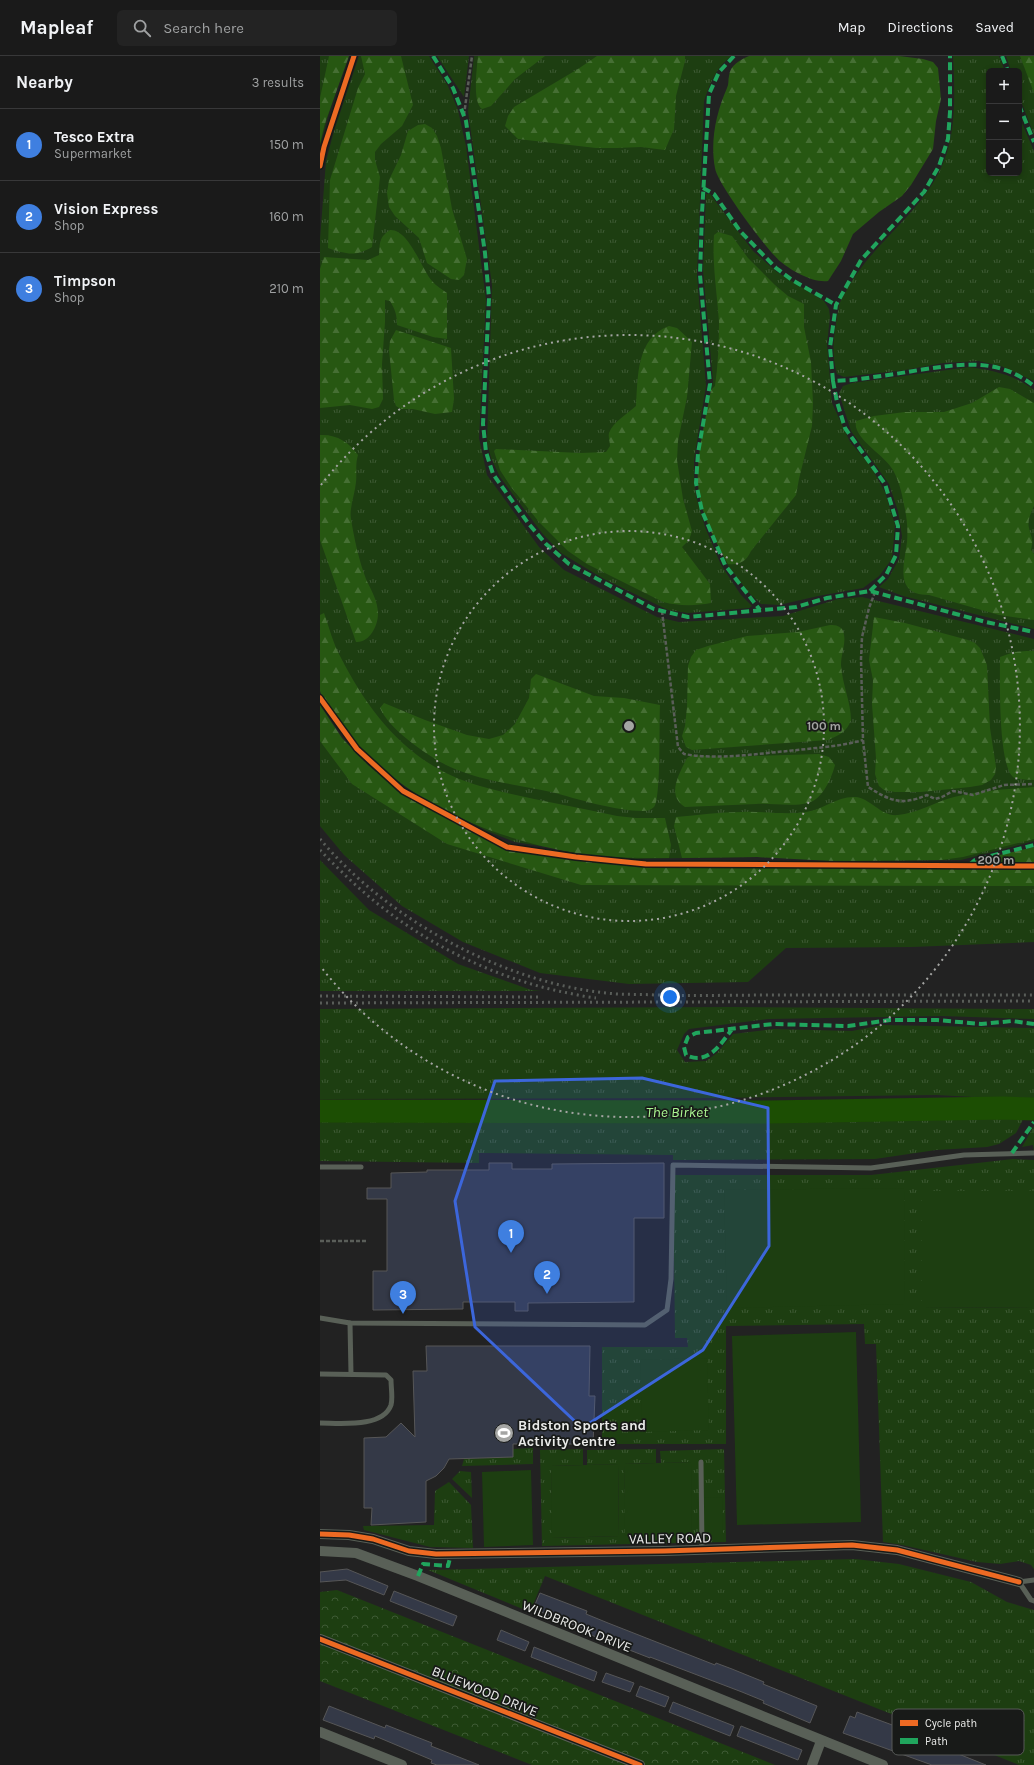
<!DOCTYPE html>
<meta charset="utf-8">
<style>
:root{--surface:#1a1a1a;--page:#232323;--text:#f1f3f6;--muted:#9fa1a2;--line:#383839;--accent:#a4a5a3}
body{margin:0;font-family:Karla,sans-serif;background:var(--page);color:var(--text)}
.controls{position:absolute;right:12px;top:12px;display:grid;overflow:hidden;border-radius:6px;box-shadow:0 2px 6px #0003}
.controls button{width:36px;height:36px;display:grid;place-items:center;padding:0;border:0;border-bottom:1px solid var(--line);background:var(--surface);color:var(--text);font:20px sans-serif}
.you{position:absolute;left:350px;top:941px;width:14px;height:14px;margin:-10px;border:3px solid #fff;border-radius:50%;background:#1a73e8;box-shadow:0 0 0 6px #1a73e833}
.badge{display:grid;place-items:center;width:26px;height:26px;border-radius:50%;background:var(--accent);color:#fff;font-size:13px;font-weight:700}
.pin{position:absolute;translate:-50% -33px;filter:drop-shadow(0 1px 2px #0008)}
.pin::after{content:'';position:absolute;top:21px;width:14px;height:12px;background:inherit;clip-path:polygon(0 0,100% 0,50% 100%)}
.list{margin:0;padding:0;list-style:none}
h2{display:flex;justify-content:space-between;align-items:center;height:52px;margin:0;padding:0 16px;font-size:17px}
h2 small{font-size:13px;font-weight:400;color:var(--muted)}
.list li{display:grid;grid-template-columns:26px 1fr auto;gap:12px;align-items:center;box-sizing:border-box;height:72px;padding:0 16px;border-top:1px solid var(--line)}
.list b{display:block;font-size:15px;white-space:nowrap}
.list p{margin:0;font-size:13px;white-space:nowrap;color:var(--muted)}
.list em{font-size:13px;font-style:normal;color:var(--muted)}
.icon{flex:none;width:22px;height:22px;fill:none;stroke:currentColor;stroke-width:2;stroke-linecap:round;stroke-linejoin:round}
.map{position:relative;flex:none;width:714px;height:1709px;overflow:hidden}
header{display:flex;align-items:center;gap:24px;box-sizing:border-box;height:56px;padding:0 20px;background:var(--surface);border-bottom:1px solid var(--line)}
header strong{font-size:19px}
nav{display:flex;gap:22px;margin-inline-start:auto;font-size:14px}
.search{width:280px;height:36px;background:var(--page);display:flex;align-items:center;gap:10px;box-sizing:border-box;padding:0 14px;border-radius:6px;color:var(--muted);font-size:15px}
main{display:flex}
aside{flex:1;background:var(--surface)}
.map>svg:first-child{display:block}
</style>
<header>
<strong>Mapleaf</strong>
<div class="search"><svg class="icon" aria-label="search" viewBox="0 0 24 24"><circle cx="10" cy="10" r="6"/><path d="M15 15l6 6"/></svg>Search here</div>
<nav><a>Map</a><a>Directions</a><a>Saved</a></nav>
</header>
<main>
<aside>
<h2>Nearby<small>3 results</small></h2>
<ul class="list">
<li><span class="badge" style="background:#3f7fe0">1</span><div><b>Tesco Extra</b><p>Supermarket</p></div><em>150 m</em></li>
<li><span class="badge" style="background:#3f7fe0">2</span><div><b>Vision Express</b><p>Shop</p></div><em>160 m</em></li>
<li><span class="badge" style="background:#3f7fe0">3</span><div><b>Timpson</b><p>Shop</p></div><em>210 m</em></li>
</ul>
</aside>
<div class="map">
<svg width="714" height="1709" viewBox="0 0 714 1709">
<defs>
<pattern id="grass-tufts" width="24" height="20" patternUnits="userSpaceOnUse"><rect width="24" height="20" fill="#1d3e11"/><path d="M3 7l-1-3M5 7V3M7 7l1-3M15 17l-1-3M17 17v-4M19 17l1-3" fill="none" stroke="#3e5a34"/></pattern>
<pattern id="forest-firs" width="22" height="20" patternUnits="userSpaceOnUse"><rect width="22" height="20" fill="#275712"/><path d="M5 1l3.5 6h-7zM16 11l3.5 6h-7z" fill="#466f34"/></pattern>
<pattern id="park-crowns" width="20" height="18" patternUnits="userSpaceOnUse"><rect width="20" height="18" fill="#1d3e11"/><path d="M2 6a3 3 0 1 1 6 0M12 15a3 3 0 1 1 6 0" fill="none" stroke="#3e5a34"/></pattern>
</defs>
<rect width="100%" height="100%" fill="#222"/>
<g fill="url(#grass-tufts)">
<polygon points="0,0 28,0 8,60 0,89"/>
<polygon points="39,0 109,0 128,30 138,54 146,90 166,244 159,382 167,419 219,491 244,514 337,561 359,566 463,560 518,543 542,541 714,583 714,785 641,804 539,805 438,801 302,803 195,786 167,775 97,738 70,717 0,633 0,183 6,105 14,75"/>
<polygon points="117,0 149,0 144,41"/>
<path d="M 154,0 L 411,0 C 396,12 390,27 384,45 L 377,219 L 386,330 L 374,404 L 374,425 L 376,440 L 385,471 L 401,509 L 421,539 L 432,550 L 429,552 L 368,557 L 348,554 L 284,523 L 241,497 L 222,477 L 180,421 L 171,402 L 167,386 L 172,229 L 148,55 Z"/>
<path d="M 633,0 L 679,0 L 685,15 L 669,15 L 669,117 L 699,117 L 699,60 L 714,95 L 714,325 L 681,310 L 659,305 L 623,307 L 585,314 L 524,321 L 517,318 C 512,301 513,285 516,267 C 517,261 518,255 519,249 C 521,243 526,236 529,230 C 553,188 597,160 619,116 C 637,82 635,38 633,0 Z"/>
<polygon points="686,0 714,0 714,79 699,40 699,15 691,15"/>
<polygon points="386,138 390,138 433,195 457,216 504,245 509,253 510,261 507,288 512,347 530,386 550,409 565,436 575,469 572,503 559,520 543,532 498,540 459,549 441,548 428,536 407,508 384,456 380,403 393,325 383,214"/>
<path d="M 649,311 C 672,314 695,319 714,334 L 714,573 L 583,540 L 559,531 L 568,523 L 579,503 L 582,480 L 578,455 L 569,428 L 531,375 L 519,337 L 523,330 L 532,327 Z"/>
<polygon points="0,650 49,724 189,796 284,813 714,816 714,886 592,891 466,892 428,926 309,928 220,917 143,886 82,850 24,799 0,770"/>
<polygon points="0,804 49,854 138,908 211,934 222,935 0,935"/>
<polygon points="412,951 714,953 714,963 621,960 448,963 369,973 364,978 357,994 365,1006 386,1005 397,997 413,978 453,973 532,975 562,969 714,972 714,1044 616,1039 393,1042 0,1043 0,953"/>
<polygon points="707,1056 696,1077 679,1088 667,1091 616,1094 555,1103 353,1104 353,1099 159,1097 159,1107 0,1105 0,1058 375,1059"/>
<polygon points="714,1070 714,1095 713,1089 702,1091"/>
<polygon points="693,1103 714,1104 714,1135 602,1135 602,1252 714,1251 714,1513 711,1509 699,1505 680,1508 657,1506 582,1489 563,1486 556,1288 545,1288 544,1268 406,1270 406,1388 282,1388 282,1291 368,1291 367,1282 355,1282 353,1119 551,1119"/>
<polygon points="213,1392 213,1408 142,1410 144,1403 193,1401 193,1393"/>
<polygon points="263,1393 263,1409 231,1410 233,1482 299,1480 298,1408 267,1409 267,1394 336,1393 336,1407 304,1408 306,1480 370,1406 341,1407 340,1395 404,1393 406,1486 222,1490 220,1394"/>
<polygon points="140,1415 151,1416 152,1442 132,1423"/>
<polygon points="129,1426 151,1449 153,1492 110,1491 44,1474 43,1470 114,1469 115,1435"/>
<polygon points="535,1503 579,1508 651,1526 687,1546 714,1554 714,1709 699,1709 225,1520 210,1556 108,1514"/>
</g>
<g fill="url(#forest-firs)">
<polygon points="9,0 29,0 5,67 0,87 0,42"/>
<path d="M 41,0 L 81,0 L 93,49 L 82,70 L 61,88 L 55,96 L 55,104 L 60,121 L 52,191 C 35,201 26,198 8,192 L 10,124 L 38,32 L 45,18 Z"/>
<path d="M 158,0 L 225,0 L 195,23 L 171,50 L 162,53 C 152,47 157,11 158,0 Z"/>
<polygon points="277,0 365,0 365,5 356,40 354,73 345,94 321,91 297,92 276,92 198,83 185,70 188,60 194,51 258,13"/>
<path d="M 429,0 L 579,0 L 603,3 L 613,6 L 618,12 L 621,43 L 616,65 L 613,93 L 591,129 L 582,140 L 559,156 L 533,178 L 521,205 L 508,225 C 493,227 472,215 461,206 C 448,196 397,127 395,112 C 390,85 396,57 407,32 C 409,28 408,24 409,20 C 410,9 420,4 429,0 Z"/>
<polygon points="700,0 714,0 714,37"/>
<polygon points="105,68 112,72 117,80 121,92 132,153 147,203 144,219 139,224 131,223 107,207 99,182 75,160 69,151 67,137 69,124 81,99 88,75 98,69"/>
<path d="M 70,174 C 89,173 102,214 112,225 C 116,230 122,233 127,237 L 127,283 L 113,281 L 77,269 C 77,259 75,253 70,245 L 65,244 L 65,266 L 62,308 L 63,343 L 59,351 L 52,353 L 30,349 L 0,352 L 0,213 L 4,201 L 48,204 L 59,199 C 60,187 59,181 70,174 Z"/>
<path d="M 398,176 L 412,180 L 428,202 L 455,229 L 468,240 L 484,248 L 484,271 L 491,306 L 493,347 L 492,370 L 479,423 L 476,439 L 431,495 C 426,506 419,509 408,508 C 394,483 380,457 378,428 C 376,400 386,361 391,334 L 395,330 C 398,309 399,287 399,266 C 397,236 392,208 394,179 Z"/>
<path d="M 349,270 L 357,272 L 372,286 L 367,341 L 358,385 L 357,404 L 363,443 L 372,475 L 369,484 L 362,491 L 390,528 L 391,547 C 374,550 359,550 343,546 L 267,508 L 248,495 L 219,466 L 191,431 L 180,414 L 174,395 L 176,393 L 260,397 L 286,396 L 290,390 C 290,386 288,381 289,377 C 293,366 307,358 316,350 C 318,321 316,282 349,270 Z"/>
<polygon points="76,274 131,292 134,343 132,356 115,358 93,353 81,353 76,350 74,344 69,294 70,285"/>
<path d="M 679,331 L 690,333 L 714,347 L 714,450 C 711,456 707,465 709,472 C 711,482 714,482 711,494 L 714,498 L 714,564 L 679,559 L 609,539 C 574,539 584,509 587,486 C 588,474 587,461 584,449 C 582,437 579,425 573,414 C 565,399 532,382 536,365 L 554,360 L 585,356 L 624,356 L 652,347 Z"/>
<path d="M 0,379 C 16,378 29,386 38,399 C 35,408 37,417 36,426 C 35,438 29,452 31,463 C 34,482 39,505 46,523 C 51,534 58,545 58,558 C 58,570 49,587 36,586 L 0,484 Z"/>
<path d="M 4,557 C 9,571 13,587 20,600 C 51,661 92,711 160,730 C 205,743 252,750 297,760 L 316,762 L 345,762 L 351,789 L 349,802 C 317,802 286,802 255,797 C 174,783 92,748 36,688 C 29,680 2,644 0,635 C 0,629 0,621 0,614 C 0,596 0,578 0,559 Z"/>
<polygon points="554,561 585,567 648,584 655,587 660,592 667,609 670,672 676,711 675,718 671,724 662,729 650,731 601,736 575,736 564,734 559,730 555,718 556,702 552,648 553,624 549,604"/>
<path d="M 510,569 C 516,569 521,570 523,575 C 527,586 521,597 521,609 C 522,628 531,646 531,664 C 527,676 519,679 508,684 L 372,694 L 366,691 L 362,680 L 365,670 L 367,651 L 368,610 L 371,601 L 376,594 L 388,590 L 427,580 L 478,576 Z"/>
<path d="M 707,595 L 714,595 L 714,724 C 707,723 698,725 693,721 C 678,707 680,623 680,601 L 694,596 Z"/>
<path d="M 216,618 L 274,640 L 304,642 L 340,649 C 339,665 341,744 334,751 C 331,754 326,755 323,755 C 295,755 258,743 231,736 C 195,728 159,725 126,709 C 105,698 69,673 60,652 L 64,647 L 105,664 L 147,679 L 169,683 L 183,679 L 195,668 L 209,642 L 211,623 Z"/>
<polygon points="0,649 22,682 48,709 77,733 146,771 180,785 238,800 291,807 328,808 437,807 511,811 605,810 669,813 714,812 714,830 261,829 127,788 32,728 0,685"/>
<path d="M 499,698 L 509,701 L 515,709 C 512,721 504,739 493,745 C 479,752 452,747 436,748 C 412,749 389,750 365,751 C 346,740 359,718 367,702 L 372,699 L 404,701 Z"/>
<path d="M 714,731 L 714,783 L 643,801 L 621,804 L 511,805 L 437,801 L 362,802 L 354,770 L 356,761 C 378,759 400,756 422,756 C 442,755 466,759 486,756 C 502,754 518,740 535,741 C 551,742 561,761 578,759 C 596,757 610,749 627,743 C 653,735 687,733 714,731 Z"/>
<polygon points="714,791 714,807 669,808 649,806"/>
</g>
<polygon fill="url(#park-crowns)" points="17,1534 455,1709 212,1709 0,1625 0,1536"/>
<g fill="#1d3e11">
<polygon points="584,1132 585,1248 407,1252 404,1134"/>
<polygon points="602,1135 714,1135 714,1251 602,1252"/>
<polygon points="536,1276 541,1466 417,1469 412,1280"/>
<polygon points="387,1302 389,1374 322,1376 320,1304"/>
<polygon points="371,1406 372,1478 305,1480 304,1408"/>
<polygon points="298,1408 299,1480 232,1482 231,1410"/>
<polygon points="211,1414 213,1489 164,1491 162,1416"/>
<polygon points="402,1441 403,1478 378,1478 377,1442"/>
</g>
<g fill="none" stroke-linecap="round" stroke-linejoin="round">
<polyline stroke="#1c4e03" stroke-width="23" points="0,1055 448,1056 683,1052 714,1053"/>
</g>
<g fill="#343947" stroke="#565657">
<polygon points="169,1107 192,1107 192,1113 232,1113 232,1108 344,1107 344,1162 314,1162 314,1246 208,1247 208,1255 195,1255 195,1246 143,1246 143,1253 53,1254 53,1215 67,1215 67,1143 47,1143 47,1132 71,1132 71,1117 107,1116 107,1114 169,1114"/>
<polygon points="106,1290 270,1290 269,1340 275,1340 273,1388 193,1388 193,1401 129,1403 124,1412 116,1420 106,1425 106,1466 51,1469 52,1452 44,1452 44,1382 66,1381 81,1367 95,1381 93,1315 107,1315"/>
<polygon points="27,1513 68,1530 64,1539 26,1524 0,1526 0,1516"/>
<polygon points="74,1535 137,1560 133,1570 70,1545"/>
<polygon points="220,1537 267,1555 266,1558 288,1567 395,1609 396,1607 412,1613 444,1626 443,1628 497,1650 490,1667 443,1647 444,1645 422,1636 330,1601 330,1602 266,1577 267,1574 213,1553"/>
<polygon points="181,1574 209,1586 205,1595 177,1584"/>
<polygon points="214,1591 277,1616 274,1625 211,1601"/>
<polygon points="286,1617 314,1627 310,1636 282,1626"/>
<polygon points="320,1630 349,1641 345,1651 316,1640"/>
<polygon points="353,1646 414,1670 410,1680 349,1656"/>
<polygon points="9,1650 65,1672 66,1669 112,1687 111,1690 159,1709 117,1709 111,1707 112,1704 55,1680 54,1683 3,1664"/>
<polygon points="537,1656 632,1691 631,1695 666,1709 612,1709 523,1677 530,1660 535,1662"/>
<polygon points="421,1670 482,1694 478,1704 417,1680"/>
</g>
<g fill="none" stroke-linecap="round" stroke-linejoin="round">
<g stroke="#5a5e59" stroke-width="2.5" stroke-dasharray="4 2" stroke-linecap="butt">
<polyline points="144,59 152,0"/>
<path d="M 555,536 L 549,552 L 542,581 L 541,603 L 543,684 L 548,731 C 571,745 581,750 607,739 L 615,743 L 622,741 L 633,735 L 653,739 L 684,729 L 714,728"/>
<path d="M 342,555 L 358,691 L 364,698 C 398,704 434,698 468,695 C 493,692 519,691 543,684"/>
<polyline points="0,1185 47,1185"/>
</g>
<g stroke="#596057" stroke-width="5">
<polyline points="0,1111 41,1111"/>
<polyline points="0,1262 30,1267 325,1269 347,1254 351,1223 353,1109 551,1112 644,1099 714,1097"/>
<polyline points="30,1267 31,1318"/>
<path d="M 0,1318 L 66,1319 L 71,1324 C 71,1332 73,1342 71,1349 C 63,1372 20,1367 0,1367"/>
<polyline points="381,1406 382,1493"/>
<polyline points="714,1524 699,1526 711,1544 714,1545"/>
</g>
<g stroke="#596057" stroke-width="10">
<polyline points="0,1478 29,1479 53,1483 89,1495 116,1498 344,1495 532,1489 577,1494 699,1526"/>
<polyline points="0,1495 36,1497 98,1520 563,1709"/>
<polyline points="0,1583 320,1709"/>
<polyline points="0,1676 82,1709"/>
<polyline points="492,1709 501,1685"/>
</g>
<g stroke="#595d59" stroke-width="3" stroke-dasharray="2 4" stroke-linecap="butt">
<path d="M 0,783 C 67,863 182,926 286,937 C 302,939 319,938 336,939 C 378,940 420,939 462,939 C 546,939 630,939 714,939"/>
<path d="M 0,794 C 8,803 17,811 26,820 C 85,877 162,919 243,936 C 254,938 265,941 276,942"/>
<polyline points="0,940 220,941"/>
<polyline points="0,947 714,945"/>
</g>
<g stroke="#20a55d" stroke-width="4" stroke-dasharray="8 4" stroke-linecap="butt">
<polyline points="113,0 133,32 146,65 165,197 169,242 163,368 166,396 173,418 208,467 226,488 249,508 334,553 368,561 476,551 507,542 550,535 666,566 714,576"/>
<polyline points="414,0 399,16 389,38 382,157 380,219 390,328 378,397 376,427 382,455 405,509 440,554"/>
<polyline points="682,0 688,15"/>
<polyline points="699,49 714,86"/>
<polyline points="383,132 394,138 420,175 456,212 472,224 516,249"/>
<polyline points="513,325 510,291 516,249 541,204 604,136 619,110 628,83 630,56 630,0"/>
<path d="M 550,535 L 566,519 L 576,499 L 578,470 L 565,428 L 525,372 L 517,346 L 513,325 L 532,324 C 554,321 577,318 599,314 C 642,308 677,301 714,330"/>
<polyline points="649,809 655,804 714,789"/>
<path d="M 413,972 C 401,987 389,1010 366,999 L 364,991 L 368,981 L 376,977 L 453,968 L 528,970 L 570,964 L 617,964 L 661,968 L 692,965 L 714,968"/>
<polyline points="692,1097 714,1066"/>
<polyline points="98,1520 103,1508 128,1510 131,1498"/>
</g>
<defs>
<g id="cycleway">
<polyline points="0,110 4,91 34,0"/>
<polyline points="0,642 37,693 83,735 187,791 256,801 326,808 714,810"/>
<polyline points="0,1478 29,1479 53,1483 89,1495 116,1498 344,1495 532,1489 577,1494 699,1526"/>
<polyline points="0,1583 320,1709"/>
</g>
</defs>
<use href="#cycleway" stroke="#181a18" stroke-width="8"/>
<use href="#cycleway" stroke="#ed6a23" stroke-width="5"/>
</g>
<path fill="#3c66db" fill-opacity="0.2" stroke="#3c66db" stroke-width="3" stroke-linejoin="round" d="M 322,1022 L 448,1052 L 449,1190 L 383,1294 L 262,1372 L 155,1271 L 135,1145 L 175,1025 Z"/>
<g fill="none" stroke="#a4a5a3" stroke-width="2" stroke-dasharray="2 4">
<circle cx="309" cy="670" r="195"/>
<path d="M1 429A391 391 0 1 1 1 911"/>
</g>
<defs>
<symbol id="stadium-disc" viewBox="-11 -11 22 22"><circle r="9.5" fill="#a4a5a3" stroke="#181a18"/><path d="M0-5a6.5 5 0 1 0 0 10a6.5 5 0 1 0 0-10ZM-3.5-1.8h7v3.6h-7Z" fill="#fff"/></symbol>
</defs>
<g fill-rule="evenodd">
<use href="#stadium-disc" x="173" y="1366" width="22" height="22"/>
</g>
<g text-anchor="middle" stroke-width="3.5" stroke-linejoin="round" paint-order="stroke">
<g font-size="14" font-weight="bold" fill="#eaebe9" stroke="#181a18" text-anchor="start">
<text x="198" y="1374">Bidston Sports and<tspan x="198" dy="16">Activity Centre</tspan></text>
</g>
<g font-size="14" fill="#eaebe9" stroke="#181a18">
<text transform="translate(350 1482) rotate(-1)" y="5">VALLEY ROAD</text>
<text transform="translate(257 1570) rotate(22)" y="5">WILDBROOK DRIVE</text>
<text transform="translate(165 1635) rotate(22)" y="5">BLUEWOOD DRIVE</text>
</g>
<g font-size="15" font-style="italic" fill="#aaf691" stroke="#181a18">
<text x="357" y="1061">The Birket</text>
</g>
</g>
<rect x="572" y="1653" width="132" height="46" rx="6" fill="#181a18" stroke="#575957" stroke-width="1"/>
<rect x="580" y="1664" width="18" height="6" fill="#ed6a23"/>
<rect x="580" y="1682" width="18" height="6" fill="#20a55d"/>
<g font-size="11" fill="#eaebe9">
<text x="605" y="1671">Cycle path</text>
<text x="605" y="1689">Path</text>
</g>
<circle cx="309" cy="670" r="6" fill="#a4a5a3" stroke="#181a18" stroke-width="2"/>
<g font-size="12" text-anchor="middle" font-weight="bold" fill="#a4a5a3" stroke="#181a18" stroke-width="3.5" stroke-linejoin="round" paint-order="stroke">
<text x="504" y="674">100 m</text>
<text x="676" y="808">200 m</text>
</g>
</svg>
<div class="controls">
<button>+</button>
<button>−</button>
<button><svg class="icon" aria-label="locate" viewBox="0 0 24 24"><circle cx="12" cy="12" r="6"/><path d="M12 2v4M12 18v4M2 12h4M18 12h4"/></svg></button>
</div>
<div class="you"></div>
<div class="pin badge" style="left:191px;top:1197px;background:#3f7fe0">1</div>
<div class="pin badge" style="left:227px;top:1238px;background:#3f7fe0">2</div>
<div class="pin badge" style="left:83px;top:1258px;background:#3f7fe0">3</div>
</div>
</main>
